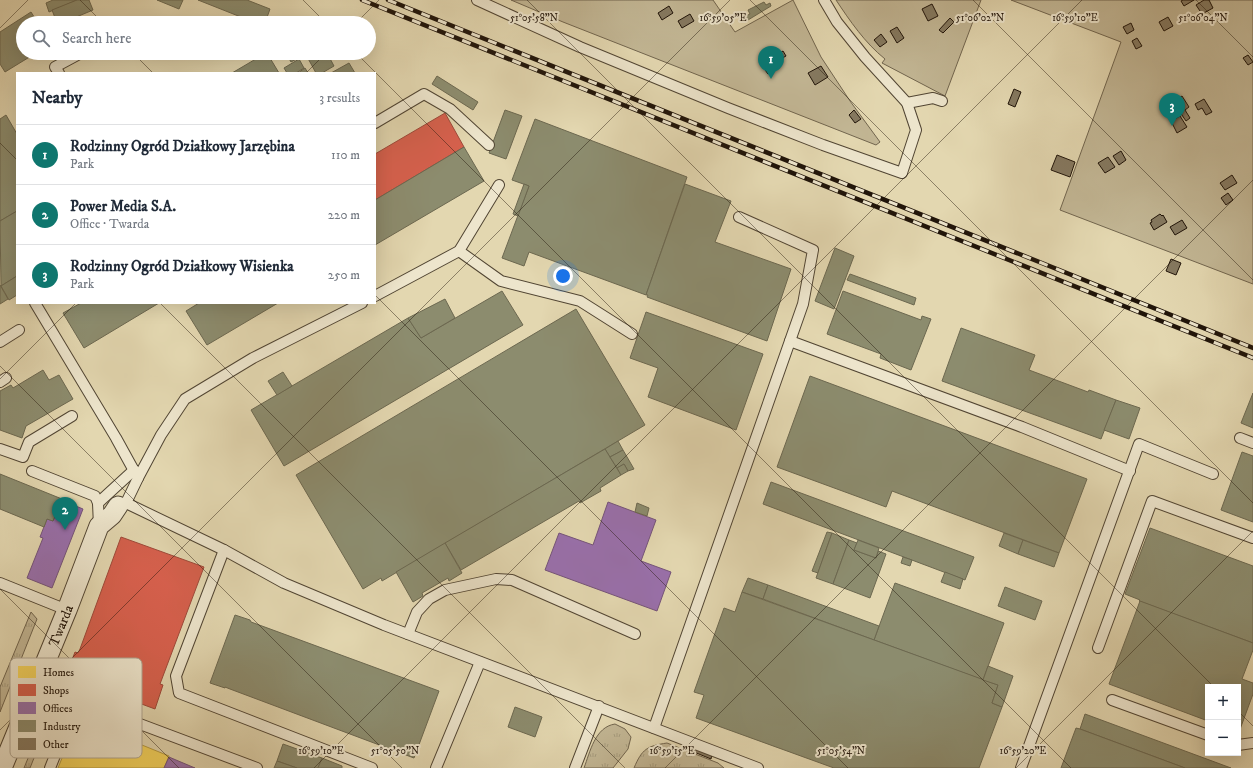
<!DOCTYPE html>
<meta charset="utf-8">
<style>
:root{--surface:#fff;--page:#f2f2f3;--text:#1f2937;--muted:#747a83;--line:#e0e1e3;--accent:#0f766e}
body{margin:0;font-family:"IM FELL DW Pica",serif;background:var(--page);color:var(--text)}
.controls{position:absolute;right:12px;bottom:12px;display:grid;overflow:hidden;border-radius:0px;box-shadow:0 4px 16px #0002}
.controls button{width:36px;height:36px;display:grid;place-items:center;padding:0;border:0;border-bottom:1px solid var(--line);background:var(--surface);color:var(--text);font:20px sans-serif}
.you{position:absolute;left:563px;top:276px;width:14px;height:14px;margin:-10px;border:3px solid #fff;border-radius:50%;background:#1a73e8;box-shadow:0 0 0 6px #1a73e833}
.badge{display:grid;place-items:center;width:26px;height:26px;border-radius:50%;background:var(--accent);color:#fff;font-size:13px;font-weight:700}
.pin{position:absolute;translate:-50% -33px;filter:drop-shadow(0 1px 2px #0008)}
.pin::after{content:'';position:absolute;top:21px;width:14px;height:12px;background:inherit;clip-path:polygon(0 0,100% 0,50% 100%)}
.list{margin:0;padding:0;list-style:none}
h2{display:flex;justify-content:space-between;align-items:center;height:52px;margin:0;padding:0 16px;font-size:17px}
h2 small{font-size:13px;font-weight:400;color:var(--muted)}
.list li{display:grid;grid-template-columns:26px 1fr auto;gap:12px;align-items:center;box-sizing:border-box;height:60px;padding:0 16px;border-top:1px solid var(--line)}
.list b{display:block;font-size:15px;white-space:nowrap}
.list p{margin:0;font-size:13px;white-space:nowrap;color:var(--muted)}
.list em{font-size:13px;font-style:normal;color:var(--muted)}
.icon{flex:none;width:22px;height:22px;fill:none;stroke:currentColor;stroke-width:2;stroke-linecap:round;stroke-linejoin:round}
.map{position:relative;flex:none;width:1253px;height:768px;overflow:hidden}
.search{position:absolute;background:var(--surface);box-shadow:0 4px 16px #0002;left:16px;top:16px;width:360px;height:44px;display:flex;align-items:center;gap:10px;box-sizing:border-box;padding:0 14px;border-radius:22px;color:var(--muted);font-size:15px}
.panel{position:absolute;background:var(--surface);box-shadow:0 4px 16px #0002;left:16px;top:72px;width:360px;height:232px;border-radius:0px}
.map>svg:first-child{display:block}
</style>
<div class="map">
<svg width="1253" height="768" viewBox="0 0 1253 768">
<defs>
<pattern id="grass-tufts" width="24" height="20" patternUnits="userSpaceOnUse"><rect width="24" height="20" fill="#c2b694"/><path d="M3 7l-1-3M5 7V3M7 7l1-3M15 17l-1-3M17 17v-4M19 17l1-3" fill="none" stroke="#a69c7e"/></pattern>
</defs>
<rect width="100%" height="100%" fill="#e3d7b0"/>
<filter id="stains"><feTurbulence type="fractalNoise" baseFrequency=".005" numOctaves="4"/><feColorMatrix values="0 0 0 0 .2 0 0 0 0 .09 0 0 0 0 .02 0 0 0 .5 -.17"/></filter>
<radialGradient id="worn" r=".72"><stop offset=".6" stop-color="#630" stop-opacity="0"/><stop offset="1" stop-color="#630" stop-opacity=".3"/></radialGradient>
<g fill="url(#grass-tufts)" stroke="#71654e">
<polygon points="31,612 37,619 0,712 0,687"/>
<polygon points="58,709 60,716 52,713 30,768 24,768 47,712"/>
<path d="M 615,724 L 625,729 L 631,737 L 628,749 L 613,768 L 584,768 C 590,752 595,727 615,724 Z"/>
<path d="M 667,743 L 718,763 L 724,768 L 634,768 C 642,749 647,746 667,743 Z"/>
</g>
<g fill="#c2b694" stroke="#71654e">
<polygon points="511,0 713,0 735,32 793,0 821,57 850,101 880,142 876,145 563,22"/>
<path d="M 836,0 L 981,0 L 945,96 L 882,63 L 885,59 C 865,43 850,21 836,0 Z"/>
<polygon points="1011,0 1253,0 1253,284 1060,210 1121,42"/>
</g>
<polygon fill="#f6d55c" stroke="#b69b43" points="78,719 169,756 164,768 58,768"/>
<g fill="#d6604d" stroke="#9f4939">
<polygon points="445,113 464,147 375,200 375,154"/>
<polygon points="121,537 204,567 160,684 163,685 155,709 66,676 75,652 78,653 80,649"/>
</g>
<g fill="#9970ab" stroke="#75547a">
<polygon points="61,500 83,509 52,588 27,578 43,538 40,537 47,519 53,521"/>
<polygon points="608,502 656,520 641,561 671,572 657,611 545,570 559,533 593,545"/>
<polygon points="169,757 176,760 195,768 164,768"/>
</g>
<g fill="#8c8c6e" stroke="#6c6850">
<polygon points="53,0 77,0 49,12 46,3"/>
<polygon points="77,0 89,0 93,10 62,23 57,23 52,10"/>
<polygon points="157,0 183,0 179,9"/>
<polygon points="198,0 247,0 270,9 265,23 256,23"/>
<polygon points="764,2 766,5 770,3 771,6 748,20 746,16 750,14 748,10"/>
<polygon points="31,12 38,23 23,23 23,53 36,53 5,72 0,64 0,32"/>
<polygon points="267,53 279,73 232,73 266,53"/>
<polygon points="286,53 300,53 302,56 291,62"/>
<polygon points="305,53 327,53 334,66 322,73 316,73"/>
<polygon points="299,59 304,68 296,73 287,73 284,68"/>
<polygon points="349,63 355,73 331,73"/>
<polygon points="305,68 308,73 298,73"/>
<polygon points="437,76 478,102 473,110 432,84"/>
<polygon points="505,110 522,116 506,159 489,153"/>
<polygon points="6,115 17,134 17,211 0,221 0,119"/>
<polygon points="535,119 687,177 646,295 529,252 524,266 502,258 529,186 512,180"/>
<polygon points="464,147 484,181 375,245 375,200"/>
<polygon points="524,184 529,186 518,216 513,214"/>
<polygon points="685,184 731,201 715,242 791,269 767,341 647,297 648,295 646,295"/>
<polygon points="17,211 17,276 1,286 0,221"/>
<polygon points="835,248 854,256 834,309 815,301"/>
<polygon points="850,274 916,298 914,305 847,280"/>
<polygon points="17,276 17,295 9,300 1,286"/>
<polygon points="0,285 8,299 0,304"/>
<polygon points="502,291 523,325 284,466 251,410 408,318 421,338"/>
<polygon points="843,291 921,320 922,316 931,319 911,370 880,358 881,354 827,334"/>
<polygon points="445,299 455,318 421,338 408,318"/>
<polygon points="81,303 159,303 84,348 63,313"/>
<polygon points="199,303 278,303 207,345 186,311"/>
<polygon points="576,309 645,425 382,581 381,578 363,589 296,475"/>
<polygon points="646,312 763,354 736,430 648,397 658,368 630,358"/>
<polygon points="961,328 1035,355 1029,370 1088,392 1089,390 1116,400 1101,439 942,381"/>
<polygon points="43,370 49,380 59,375 73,399 26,426 22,438 0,430 0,391 11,385 13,388"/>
<polygon points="283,372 292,386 277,395 268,381"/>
<polygon points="810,376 1087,479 1059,553 892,491 886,507 777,467"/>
<polygon points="1253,393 1253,428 1241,423"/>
<polygon points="1116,400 1140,408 1129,439 1104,430"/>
<polygon points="618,441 623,450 610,457 605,449"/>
<polygon points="605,449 621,475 600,488 601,491 580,503 579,501 461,570 445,543"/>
<polygon points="623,450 634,469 628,471 624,464 617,468 610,457"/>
<polygon points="1242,452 1253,456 1253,522 1221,510"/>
<polygon points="624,464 628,471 621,475 617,468"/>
<polygon points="0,474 62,499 53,521 47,519 44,527 0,509"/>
<polygon points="771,482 974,557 965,580 763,504"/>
<polygon points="637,503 649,508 647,516 635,512"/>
<polygon points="1150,528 1253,566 1253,643 1139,601 1140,600 1125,594"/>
<polygon points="827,532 832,533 818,573 812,571"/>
<polygon points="832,533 849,540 833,584 816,578"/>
<polygon points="1004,533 1023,540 1018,554 999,546"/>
<polygon points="849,540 857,543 854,550 876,558 878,551 886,554 870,598 833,584"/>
<polygon points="858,540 879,548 876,558 854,550"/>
<polygon points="1023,540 1059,553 1054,567 1018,554"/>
<polygon points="445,543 462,573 449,581 448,578 422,593 423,596 413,602 396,572"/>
<polygon points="903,557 912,560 910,566 901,563"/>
<polygon points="945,572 963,579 960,589 941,582"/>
<polygon points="748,578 768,585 763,599 742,592"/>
<polygon points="895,583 1004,623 983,680 874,640"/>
<polygon points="768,585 879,626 874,640 763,599"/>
<polygon points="1005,587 1042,601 1035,620 998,606"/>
<polygon points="742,592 998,685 992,703 1002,707 979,768 834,768 696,718 704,695 694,692 724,608 735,612"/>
<polygon points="1140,601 1253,643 1253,650 1242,679 1253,683 1253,694 1239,732 1238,687 1208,687 1208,721 1109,684"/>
<polygon points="235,615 250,620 251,622 439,691 414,758 230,689 225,687 225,688 210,683"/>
<polygon points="988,666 1013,676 1002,707 992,703 998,685 983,680"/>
<polygon points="515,707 542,717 535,737 508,727"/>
<polygon points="1085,714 1231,768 1185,768 1080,729"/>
<polygon points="1076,728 1080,729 1185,768 1061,768"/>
<polygon points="283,744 322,758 318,768 297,768 277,761"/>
<polygon points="322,758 342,766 342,768 318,768"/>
<polygon points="277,761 297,768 274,768"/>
</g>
<g fill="#857960" stroke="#201409">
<polygon points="1183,0 1194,0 1184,6 1181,1"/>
<polygon points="1204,0 1209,0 1213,8 1202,14 1196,5"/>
<polygon points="932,4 938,16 928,21 922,9"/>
<polygon points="669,6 673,13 662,20 658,13"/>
<polygon points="690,14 694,21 682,28 678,21"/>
<polygon points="1168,17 1173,26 1164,31 1159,22"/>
<polygon points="950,18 954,22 943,33 939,30"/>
<polygon points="1131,23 1134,30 1127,34 1123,27"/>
<polygon points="897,27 904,38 897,43 890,31"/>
<polygon points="881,34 887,42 880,47 874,40"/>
<polygon points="1137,38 1142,46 1136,49 1132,41"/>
<polygon points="778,50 780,53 783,51 786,56 777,61 772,53"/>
<polygon points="1248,55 1253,62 1248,65 1243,58"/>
<polygon points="768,64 773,72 768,74 763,67"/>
<polygon points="821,66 828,77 815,85 808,73"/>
<polygon points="1014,89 1021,92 1015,107 1008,104"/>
<polygon points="1182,96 1189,107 1185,110 1190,118 1186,121 1173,102"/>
<polygon points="1204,99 1212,112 1206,115 1202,108 1198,110 1195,104"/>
<polygon points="854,110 861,119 855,123 849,115"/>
<polygon points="1180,116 1187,127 1177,133 1171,121"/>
<polygon points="1121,151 1126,160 1119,165 1113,156"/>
<polygon points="1057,155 1075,162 1070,177 1051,170"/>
<polygon points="1108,157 1115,167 1105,173 1098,163"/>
<polygon points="1232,175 1237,183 1225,190 1220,183"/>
<polygon points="1228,193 1233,200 1226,205 1221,198"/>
<polygon points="1160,214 1162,216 1163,215 1167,222 1154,230 1150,223 1152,222 1151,220"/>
<polygon points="1182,220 1187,228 1175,235 1170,227"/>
<polygon points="1171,259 1181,263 1176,275 1166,271"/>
<polygon points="695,747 712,754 711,759 694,752"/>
</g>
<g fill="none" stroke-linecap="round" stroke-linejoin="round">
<defs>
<g id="service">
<polyline points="477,0 580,47 728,108 823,145 902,173 916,130 907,103 865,57 837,22 824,0"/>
<polyline points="59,73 55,67 81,53"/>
<polyline points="907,103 933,98 942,101"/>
<polyline points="375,123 424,94 450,109 489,145"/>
<polyline points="459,251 501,281 580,301 632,334"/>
<polyline points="375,296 459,251 499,185"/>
<polyline points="35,303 116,438 138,478 126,503"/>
<polyline points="790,341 1022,427 1130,471"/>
<polyline points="0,342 19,330"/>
<polyline points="0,382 6,378"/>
<polyline points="1240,438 1253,443"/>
<polyline points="0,449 23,457 29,442 72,416"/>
<polyline points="32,471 95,496 98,503 99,526"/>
<polyline points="138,478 161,435 185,399 253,358 362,303"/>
<polyline points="98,503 134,470"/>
<polyline points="118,506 126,503 224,550 284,583 384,625 758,768"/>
<polyline points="224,550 176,676 179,693 372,768"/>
<polyline points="0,583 67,610"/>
<polyline points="408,634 417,612 429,599 445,590 496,579 512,580 635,634"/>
<polyline points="1098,648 1152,501 1253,538"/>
<polyline points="36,685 257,768"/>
<polyline points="1112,700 1208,735"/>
<polyline points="654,728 803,304 813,250 739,217"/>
<polyline points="1238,745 1253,743"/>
<polyline points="50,768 74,708"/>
<polyline points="436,768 480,662"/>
<polyline points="575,768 599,706"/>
<polyline points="1021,768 1139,444 1213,474"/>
</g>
<g id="minor">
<path id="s1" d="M 2,768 L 67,610 L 99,526 L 112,515 L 118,506"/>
</g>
</defs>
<use href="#service" stroke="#514533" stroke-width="12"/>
<use href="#minor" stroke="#514533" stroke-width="21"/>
<use href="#service" stroke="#ede5cc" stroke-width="10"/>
<use href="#minor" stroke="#ede5cc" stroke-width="19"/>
<defs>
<g id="rail">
<polyline points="362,0 1253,358"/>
<polyline points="388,0 1253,348"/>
</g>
</defs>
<use href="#rail" stroke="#201409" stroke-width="4.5"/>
<use href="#rail" stroke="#ede5cc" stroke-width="3" stroke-dasharray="9" stroke-linecap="butt"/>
</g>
<path fill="none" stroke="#201409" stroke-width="1" stroke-opacity="0.45" d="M 80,0 L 103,23M 303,0 L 326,23M 527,0 L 1214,687M 750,0 L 1253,503M 973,0 L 1253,280M 1196,0 L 1253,57M 356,23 L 379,0M 0,28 L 28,0M 133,53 L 153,73M 356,53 L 1071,768M 306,73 L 326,53M 0,143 L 17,160M 375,295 L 848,768M 160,303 L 625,768M 0,366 L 402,768M 0,379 L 76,303M 0,589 L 179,768M 1238,711 L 1253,726M 0,730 L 730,0M 314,768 L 1082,0M 665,768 L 1253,180M 1016,768 L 1253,531"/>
<g text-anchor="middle" stroke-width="4" stroke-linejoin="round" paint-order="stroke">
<g font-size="14" fill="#201409" stroke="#ede5cc">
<text dy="5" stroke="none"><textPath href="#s1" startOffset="154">Twarda</textPath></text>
</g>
</g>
<rect x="10" y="658" width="132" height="100" rx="6" fill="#ede5cc" stroke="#b0a692" stroke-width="1"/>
<rect x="18" y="666" width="18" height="12" fill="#f6d55c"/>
<rect x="18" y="684" width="18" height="12" fill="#d6604d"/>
<rect x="18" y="702" width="18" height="12" fill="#9970ab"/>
<rect x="18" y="720" width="18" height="12" fill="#8c8c6e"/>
<rect x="18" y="738" width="18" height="12" fill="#857960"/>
<g font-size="11" fill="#201409">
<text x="43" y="676">Homes</text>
<text x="43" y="694">Shops</text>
<text x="43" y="712">Offices</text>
<text x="43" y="730">Industry</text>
<text x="43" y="748">Other</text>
</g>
<g font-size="10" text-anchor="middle" fill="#201409" stroke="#ede5cc" stroke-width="4" stroke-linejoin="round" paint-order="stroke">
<text x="534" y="21">51°05'58"N</text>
<text x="723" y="21">16°59'05"E</text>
<text x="980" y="21">51°06'02"N</text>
<text x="1075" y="21">16°59'10"E</text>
<text x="1203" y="21">51°06'04"N</text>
<text x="321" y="754">16°59'10"E</text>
<text x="672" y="754">16°59'15"E</text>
<text x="841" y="754">51°05'54"N</text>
<text x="395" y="754">51°05'50"N</text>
<text x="1023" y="754">16°59'20"E</text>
</g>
<rect width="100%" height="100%" filter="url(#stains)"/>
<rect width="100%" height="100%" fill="url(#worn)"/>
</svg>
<div class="controls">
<button>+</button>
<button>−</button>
</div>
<div class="you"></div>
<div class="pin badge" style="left:771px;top:79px">1</div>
<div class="pin badge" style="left:65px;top:530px">2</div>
<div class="pin badge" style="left:1172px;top:126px">3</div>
<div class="search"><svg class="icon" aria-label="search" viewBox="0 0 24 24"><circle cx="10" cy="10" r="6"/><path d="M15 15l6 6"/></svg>Search here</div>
<section class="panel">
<h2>Nearby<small>3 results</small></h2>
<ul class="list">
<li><span class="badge">1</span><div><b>Rodzinny Ogród Działkowy Jarzębina</b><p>Park</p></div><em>110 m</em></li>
<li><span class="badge">2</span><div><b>Power Media S.A.</b><p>Office · Twarda</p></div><em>220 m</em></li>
<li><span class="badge">3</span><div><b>Rodzinny Ogród Działkowy Wisienka</b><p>Park</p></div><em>250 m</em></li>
</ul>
</section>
</div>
